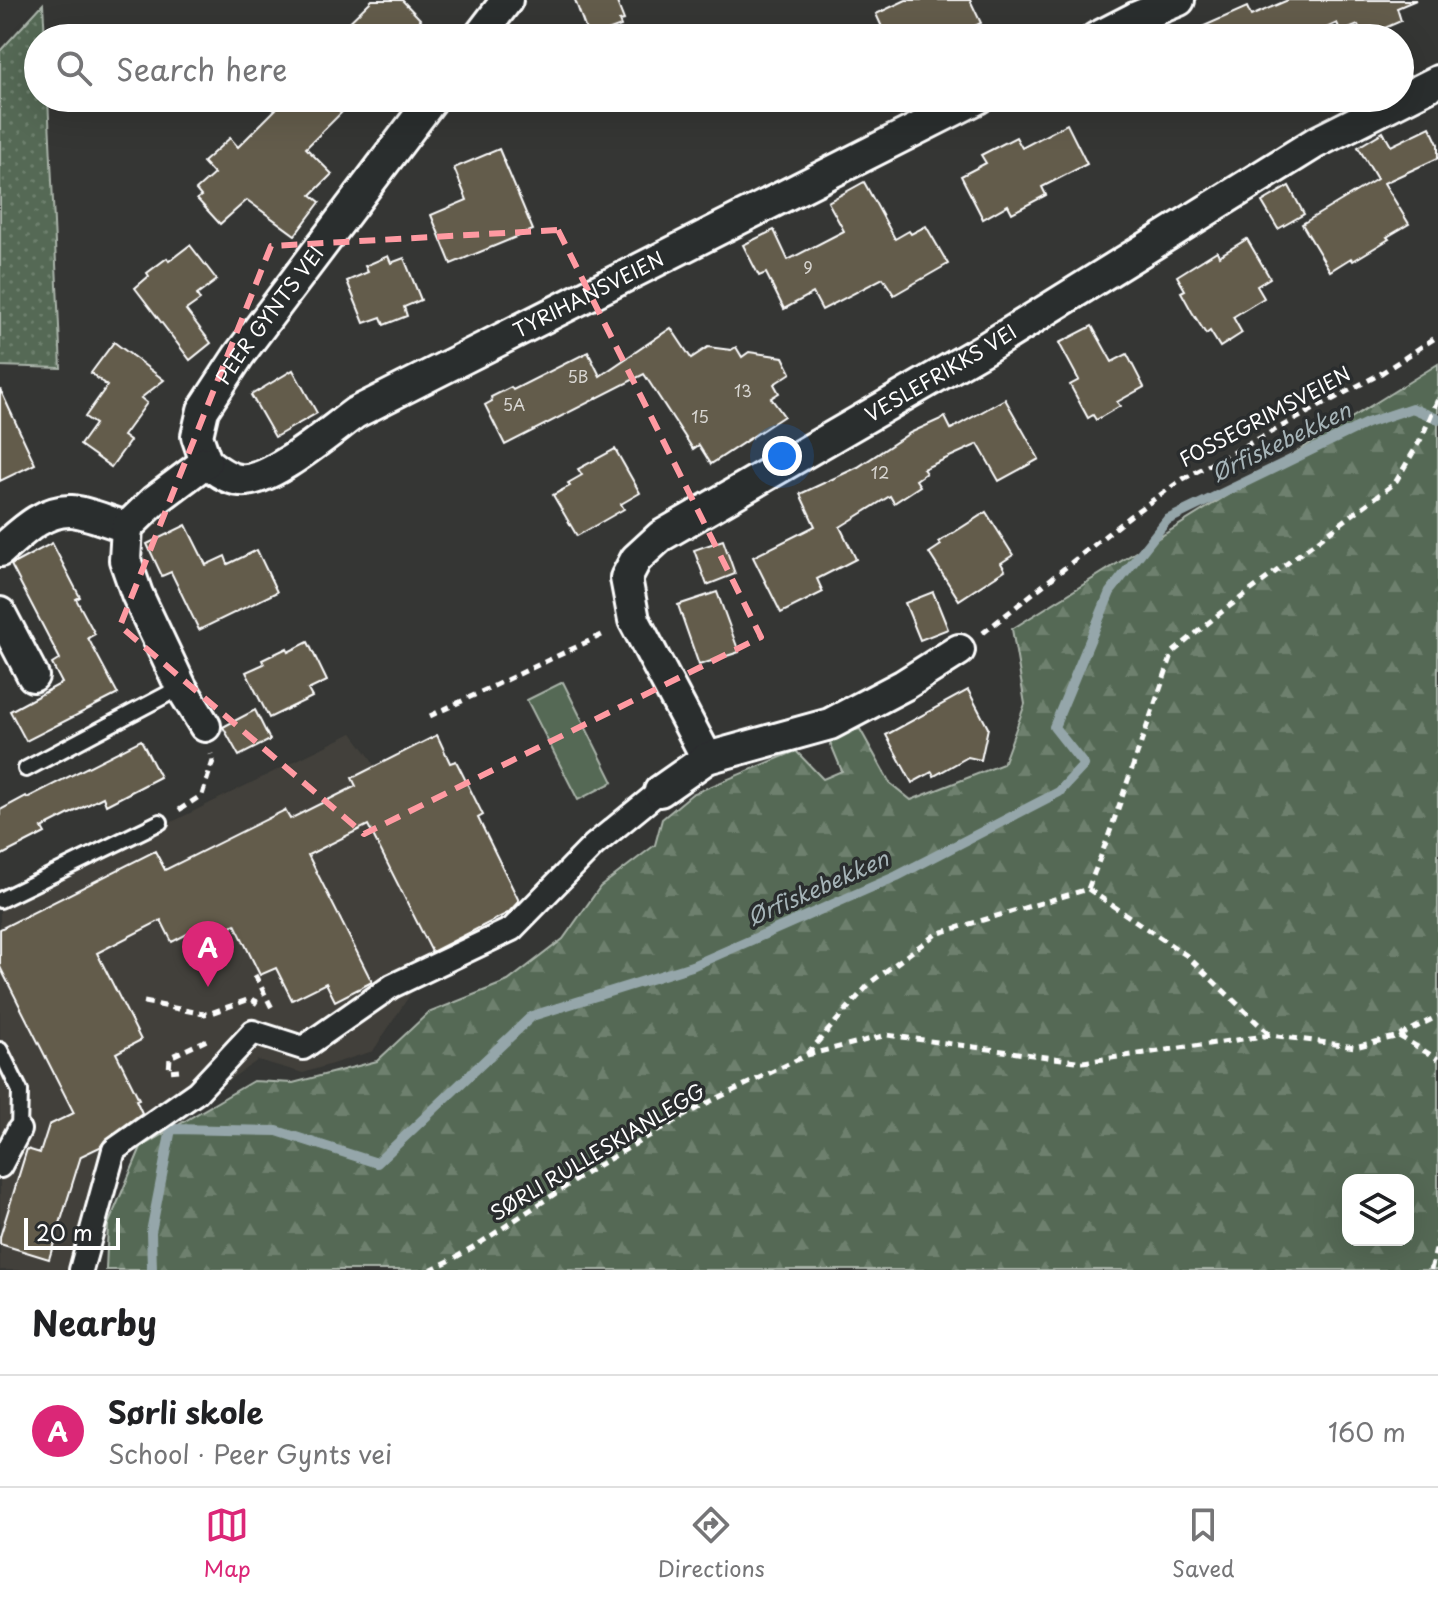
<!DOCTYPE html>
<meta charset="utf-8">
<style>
:root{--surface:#fff;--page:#f6f6f6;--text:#202124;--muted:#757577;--line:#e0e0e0;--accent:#db2777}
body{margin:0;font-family:"Playpen Sans",sans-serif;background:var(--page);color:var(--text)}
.controls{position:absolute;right:24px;bottom:24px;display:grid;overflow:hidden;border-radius:16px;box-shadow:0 8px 32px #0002}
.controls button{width:72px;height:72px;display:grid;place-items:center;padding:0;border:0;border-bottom:2px solid var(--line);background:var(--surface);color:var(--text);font:40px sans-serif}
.scale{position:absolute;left:24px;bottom:20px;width:96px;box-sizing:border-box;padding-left:8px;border:4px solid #fff;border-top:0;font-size:22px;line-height:28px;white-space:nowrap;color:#fff;-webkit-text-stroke:6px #2a2d2e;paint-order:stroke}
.you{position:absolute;left:782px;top:456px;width:28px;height:28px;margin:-20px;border:6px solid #fff;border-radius:50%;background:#1a73e8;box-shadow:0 0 0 12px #1a73e833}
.badge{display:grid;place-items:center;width:52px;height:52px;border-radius:50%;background:var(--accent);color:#fff;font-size:26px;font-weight:700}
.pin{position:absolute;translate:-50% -66px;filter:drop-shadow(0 2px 4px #0008)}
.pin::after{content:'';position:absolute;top:42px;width:28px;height:24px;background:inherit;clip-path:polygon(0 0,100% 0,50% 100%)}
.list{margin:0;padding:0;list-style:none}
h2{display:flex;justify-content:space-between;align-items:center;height:104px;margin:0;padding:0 32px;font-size:34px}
h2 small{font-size:26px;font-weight:400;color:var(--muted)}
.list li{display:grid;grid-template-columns:52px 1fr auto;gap:24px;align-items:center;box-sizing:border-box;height:112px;padding:0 32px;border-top:2px solid var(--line)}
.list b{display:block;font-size:30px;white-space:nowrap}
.list p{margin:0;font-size:26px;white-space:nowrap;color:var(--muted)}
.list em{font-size:26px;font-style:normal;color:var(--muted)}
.icon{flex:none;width:44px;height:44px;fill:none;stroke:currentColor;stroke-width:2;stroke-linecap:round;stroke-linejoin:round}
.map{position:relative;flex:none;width:1438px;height:1270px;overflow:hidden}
.search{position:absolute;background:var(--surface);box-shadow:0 8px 32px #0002;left:24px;right:24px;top:24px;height:88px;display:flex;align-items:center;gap:20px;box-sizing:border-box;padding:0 28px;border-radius:44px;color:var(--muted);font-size:30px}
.sheet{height:216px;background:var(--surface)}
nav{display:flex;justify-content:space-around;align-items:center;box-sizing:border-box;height:112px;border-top:2px solid var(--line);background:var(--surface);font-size:22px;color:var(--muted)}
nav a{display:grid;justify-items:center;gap:4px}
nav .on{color:var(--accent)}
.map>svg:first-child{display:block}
</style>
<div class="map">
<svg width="1438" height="1270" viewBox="0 0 1438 1270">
<defs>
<pattern id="grass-dots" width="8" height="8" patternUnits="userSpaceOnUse" patternTransform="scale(2)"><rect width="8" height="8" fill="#546954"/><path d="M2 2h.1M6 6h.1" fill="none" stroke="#6e806e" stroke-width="1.8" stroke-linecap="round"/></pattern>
<pattern id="forest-firs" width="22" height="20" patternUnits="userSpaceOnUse" patternTransform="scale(2)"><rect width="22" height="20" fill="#546954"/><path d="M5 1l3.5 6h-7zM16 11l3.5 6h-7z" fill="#6e806e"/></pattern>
</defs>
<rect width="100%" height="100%" fill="#353634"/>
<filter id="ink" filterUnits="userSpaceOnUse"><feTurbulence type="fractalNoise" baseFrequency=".0125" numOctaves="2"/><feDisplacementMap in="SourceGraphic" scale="16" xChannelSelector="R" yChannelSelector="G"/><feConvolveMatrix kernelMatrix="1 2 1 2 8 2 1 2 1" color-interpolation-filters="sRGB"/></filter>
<g filter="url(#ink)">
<polygon fill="#43413b" points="352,733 369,756 457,923 373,1051 303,1073 258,1060 133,1146 86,1270 0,1270 0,907"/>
<polygon fill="url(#grass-dots)" stroke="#aab4aa" stroke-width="2" points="43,4 45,38 38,38 38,98 48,98 61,368 0,366 0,51"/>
<path fill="url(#forest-firs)" stroke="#aab4aa" stroke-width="2" fill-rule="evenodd" d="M 1438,364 L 1438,1270 L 106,1270 L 108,1225 L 141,1147 L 253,1081 L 293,1083 L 377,1061 L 428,1013 L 508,981 L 563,939 L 600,887 L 655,845 L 662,819 L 692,794 L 796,751 L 823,779 L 842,771 L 830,742 L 842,733 L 860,729 L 890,783 L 911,800 L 1003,764 L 1025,704 L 1012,629 ZM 1348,1180 L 1408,1180 L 1408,1240 L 1348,1240 Z"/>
<polygon fill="#546954" stroke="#aab4aa" stroke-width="2" points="563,682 613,782 578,800 527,700"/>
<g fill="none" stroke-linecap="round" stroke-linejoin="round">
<polyline stroke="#95a6aa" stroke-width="10" points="152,1270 151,1232 171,1129 277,1131 377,1163 532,1016 692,966 897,876 1059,792 1084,765 1054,727 1110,592 1167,520 1367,423 1412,408 1438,419"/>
</g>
<g fill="#635c4c" stroke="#fff" stroke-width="2">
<polygon points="372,0 402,0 421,20 402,38 333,38"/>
<polygon points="575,0 616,0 624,20 619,21 621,26 589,38"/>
<polygon points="906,0 970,0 981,23 949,38 887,38 876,14"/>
<polygon points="1288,0 1416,0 1397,8 1401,21 1364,37 1358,25 1341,32 1337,23 1304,38 1177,38 1247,7 1251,16"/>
<polygon points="287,98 356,98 306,148 332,174 311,195 320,202 295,235 247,200 220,224 197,199 201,196 196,190 214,174 203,162 230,138 238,147"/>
<polygon points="1067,124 1087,164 1042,187 1046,195 1012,213 1008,205 983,219 961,176 986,163 981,155 1016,137 1022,148"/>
<polygon points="1430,127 1438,144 1438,158 1384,183 1409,224 1387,237 1389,239 1353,261 1351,258 1330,271 1302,224 1377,179 1358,147 1383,132 1391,146"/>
<polygon points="499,149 533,230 451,264 431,215 467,200 454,168"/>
<polygon points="864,182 895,239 909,231 911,234 926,226 948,264 894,295 883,278 822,310 813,293 784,309 766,273 759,276 743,245 774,230 788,260 844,231 828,202"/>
<polygon points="1289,186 1304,214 1278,229 1262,202"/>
<polygon points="1247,239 1270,278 1257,286 1264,298 1233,317 1242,333 1220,347 1210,331 1206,334 1192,312 1181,292 1185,290 1177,276 1217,251 1219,256"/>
<polygon points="190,245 217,280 197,295 200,300 186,310 211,343 190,360 135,288 149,276 147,273 167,258 169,261"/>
<polygon points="388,256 391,263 404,258 421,300 404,307 407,316 384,325 381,317 364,323 347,281 368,272 365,266"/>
<polygon points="1092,326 1112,362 1127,354 1144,387 1117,402 1120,406 1096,420 1093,415 1088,418 1070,385 1079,380 1059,343"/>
<polygon points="671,328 691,358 708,347 731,350 736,347 742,357 749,352 783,357 791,373 774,384 779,393 771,398 784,416 711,464 699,445 693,449 644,374 505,445 485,405 492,401 491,397 511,387 513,390 588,352 600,376"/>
<polygon points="114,342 164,380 141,398 147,403 123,436 130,441 111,467 80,445 95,424 85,417 107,386 91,373"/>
<polygon points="293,370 317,413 275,437 251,395"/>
<polygon points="0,389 35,464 0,481"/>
<polygon points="1005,399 1039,459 999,481 978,444 923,469 926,473 916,480 920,486 894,503 890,496 840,527 856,559 817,579 823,592 781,613 753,557 815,526 800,494 858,467 910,433 945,417 951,429"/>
<polygon points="615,449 640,493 621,504 624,509 577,536 553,495 570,486 568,483 582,475 578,469"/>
<polygon points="986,512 1013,555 1001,563 1005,570 959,600 929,553 941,545 939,542"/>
<polygon points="186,525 206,565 225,556 228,564 257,550 277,592 199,630 171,572 162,576 147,544"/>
<polygon points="723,540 735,574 707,585 694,550"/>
<polygon points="52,543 80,597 76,599 95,634 88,638 118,694 26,741 10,711 62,683 52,664 60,659 11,565"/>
<polygon points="717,592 739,652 699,665 678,605"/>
<polygon points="933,592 948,629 920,640 905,603"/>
<polygon points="308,642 327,681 308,690 312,697 269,718 246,672 264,664 262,660 287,648 288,652"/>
<polygon points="968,690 988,728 981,760 968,757 934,776 932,772 912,783 886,735"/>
<polygon points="255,710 270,740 239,756 223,727"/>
<polygon points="437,735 450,763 456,761 483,815 478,818 519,901 508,913 432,952 368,825 308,855 372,982 335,1001 326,983 292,1000 276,968 260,975 235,924 198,942 193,931 172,942 161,920 97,953 141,1040 116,1053 139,1099 136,1100 142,1113 106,1139 100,1147 81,1156 49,1259 0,1244 0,1237 27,1149 40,1153 49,1125 74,1113 0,967 0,929 155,851 165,870 285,810 290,819 356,786 352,778"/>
<polygon points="141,740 160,777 106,805 103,797 42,828 45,833 0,856 0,810 26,796 27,798"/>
</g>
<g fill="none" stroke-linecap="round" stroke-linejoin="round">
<defs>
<g id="service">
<polyline points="26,769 181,687"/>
<polyline points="0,900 160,822"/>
<polyline points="0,1050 20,1091 19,1130"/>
</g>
<g id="pedestrian">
<polyline points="0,1166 19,1130"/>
<polyline points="81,1270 114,1150 197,1092 253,1032 303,1048 392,986 512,929 594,845 660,791"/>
</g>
<g id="minor">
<polyline points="478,38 507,0"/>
<polyline points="1096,38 1135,18 1179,0"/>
<path id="s1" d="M 206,462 C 215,469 227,479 240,480 C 269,484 330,431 355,413 L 978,98"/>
<path id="s2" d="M 206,462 L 197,436 L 203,410 L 239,355 L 433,98"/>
<path d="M 0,551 C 20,534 42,510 71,511 C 87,512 111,523 127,527"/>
<polyline points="0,613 33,676"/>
<polyline points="205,726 181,687 137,594 125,560 127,527 154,501 206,462"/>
<path id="s3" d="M 707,758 L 634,620 L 626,578 L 636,559 L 661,536 L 984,349 L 1315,143 L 1438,81"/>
<polyline points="660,791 707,758 830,724 904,685 959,650"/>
</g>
</defs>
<use href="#service" stroke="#fff" stroke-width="20"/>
<use href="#pedestrian" stroke="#fff" stroke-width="28"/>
<use href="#minor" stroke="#fff" stroke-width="36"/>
<g stroke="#fff" stroke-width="5" stroke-dasharray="8 6" stroke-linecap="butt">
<polyline points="983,633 1130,516 1183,479 1380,374 1438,336"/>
<polyline points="430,716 606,633"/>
<polyline points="179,810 202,795 213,761 211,754"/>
<polyline points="1088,889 1186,955 1270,1035"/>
<polyline points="255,975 273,1010"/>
<polyline points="144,1002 204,1014 211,1013 250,999 256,1001 252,1007"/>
<polyline points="1399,1036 1438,1059"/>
<polyline points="807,1054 871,982 936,934 1088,889 1107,840 1173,652 1219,614 1395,483 1421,439 1438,399"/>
<polyline points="179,1070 169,1071 170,1057 209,1039"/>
<polyline points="430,1270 451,1260 480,1243 597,1166 701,1106 807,1055 887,1035 1083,1062 1271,1035 1355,1047 1399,1036 1438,1016"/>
<polyline points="1431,1270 1438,1241"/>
</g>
<use href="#service" stroke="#2a2d2e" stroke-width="14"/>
<use href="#pedestrian" stroke="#2a2d2e" stroke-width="22"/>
<use href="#minor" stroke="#2a2d2e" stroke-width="30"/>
</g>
</g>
<path fill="none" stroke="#ff9aa2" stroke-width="6" stroke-dasharray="16 10" stroke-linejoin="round" d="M 558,230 L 761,637 L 364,834 L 120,626 L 271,246 Z"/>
<g text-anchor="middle" stroke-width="7" stroke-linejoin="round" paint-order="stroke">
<g font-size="16" fill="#d8d6d2">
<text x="808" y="274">9</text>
<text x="578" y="383">5B</text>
<text x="743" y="397">13</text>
<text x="514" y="411">5A</text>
<text x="700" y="423">15</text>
<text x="880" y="479">12</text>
</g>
<g font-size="20" fill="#fff" stroke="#2a2d2e">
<text dy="7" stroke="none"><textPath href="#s1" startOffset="436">TYRIHANSVEIEN</textPath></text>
<text dy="7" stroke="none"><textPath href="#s2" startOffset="170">PEER GYNTS VEI</textPath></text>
<text dy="7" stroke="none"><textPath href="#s3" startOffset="578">VESLEFRIKKS VEI</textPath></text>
<text transform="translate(1265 417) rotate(-28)" y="7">FOSSEGRIMSVEIEN</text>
<text transform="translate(598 1152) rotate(-31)" y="7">SØRLI RULLESKIANLEGG</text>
</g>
<g font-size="22" font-style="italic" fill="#a6b4b8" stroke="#2a2d2e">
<text transform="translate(1281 442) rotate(-26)" y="8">Ørfiskebekken</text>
<text transform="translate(818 888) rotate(-24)" y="8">Ørfiskebekken</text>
</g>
</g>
</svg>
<div class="controls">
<button><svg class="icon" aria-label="layers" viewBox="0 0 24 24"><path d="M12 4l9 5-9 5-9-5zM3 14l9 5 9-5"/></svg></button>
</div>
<div class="scale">20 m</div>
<div class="you"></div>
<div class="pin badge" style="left:208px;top:987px">A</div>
<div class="search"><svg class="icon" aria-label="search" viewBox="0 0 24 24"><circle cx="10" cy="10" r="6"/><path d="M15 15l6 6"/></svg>Search here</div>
</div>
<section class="sheet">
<h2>Nearby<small></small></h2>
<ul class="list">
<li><span class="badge">A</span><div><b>Sørli skole</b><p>School · Peer Gynts vei</p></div><em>160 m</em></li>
</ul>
</section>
<nav>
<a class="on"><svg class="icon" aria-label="map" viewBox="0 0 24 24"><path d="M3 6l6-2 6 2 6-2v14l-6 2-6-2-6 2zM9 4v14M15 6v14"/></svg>Map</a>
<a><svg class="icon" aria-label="directions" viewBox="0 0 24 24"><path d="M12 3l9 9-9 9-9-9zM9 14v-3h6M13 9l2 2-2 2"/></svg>Directions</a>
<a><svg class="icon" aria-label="saved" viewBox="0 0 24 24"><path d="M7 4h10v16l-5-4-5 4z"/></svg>Saved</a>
</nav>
